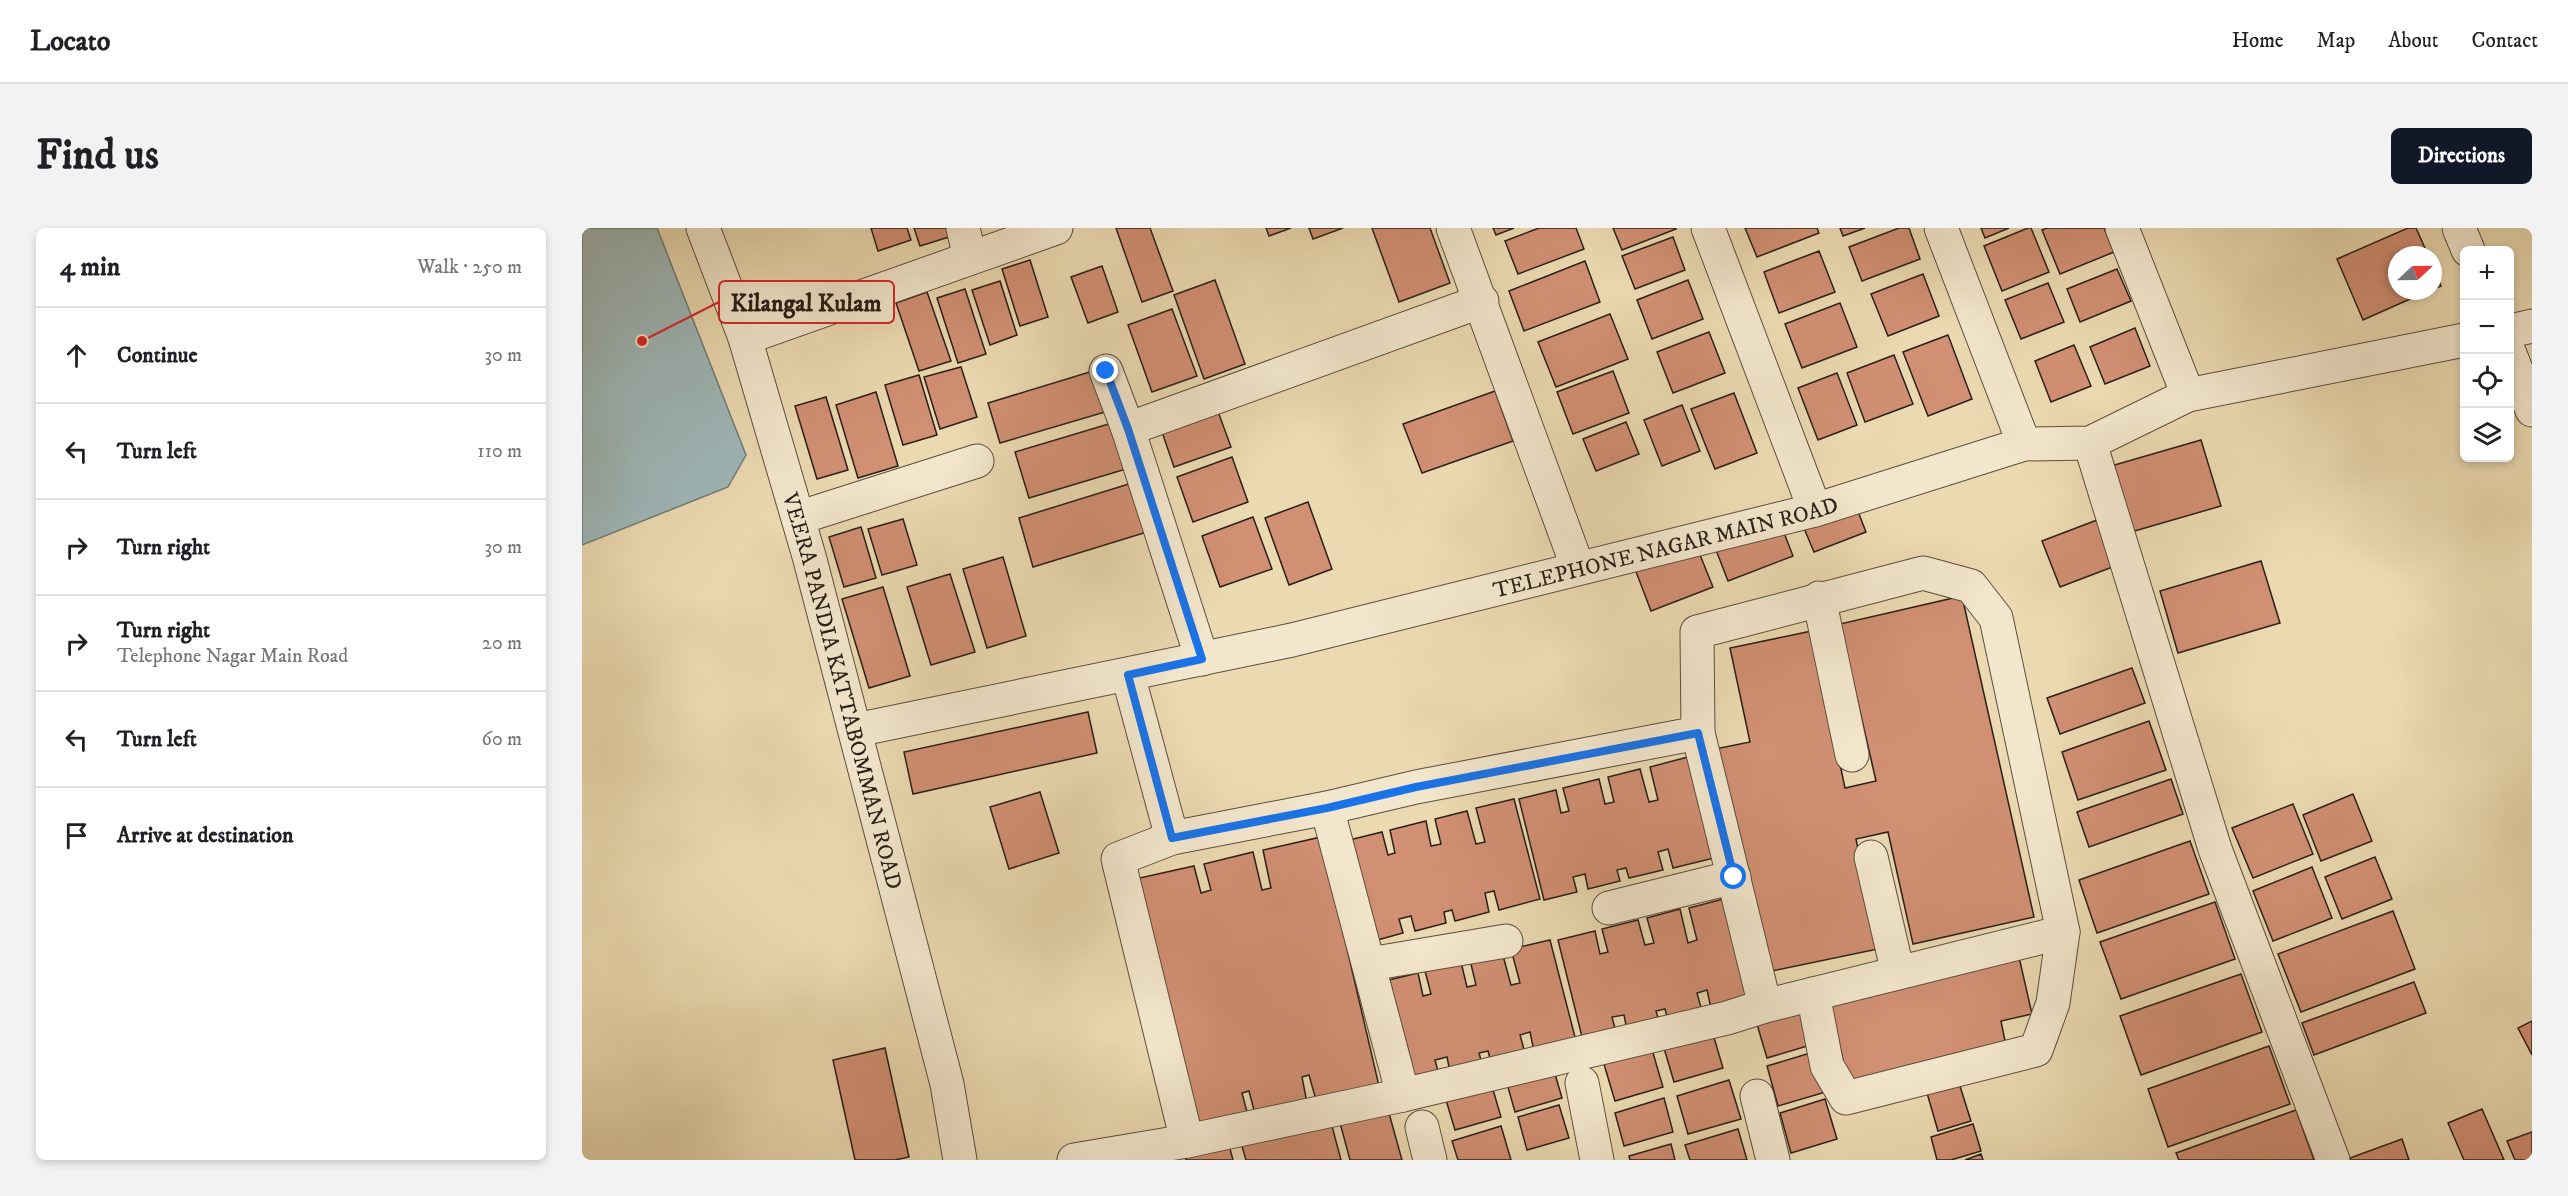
<!DOCTYPE html>
<meta charset="utf-8">
<style>
:root{--surface:#fff;--page:#f2f2f2;--text:#202124;--muted:#757577;--line:#e0e0e0;--accent:#111827}
body{margin:0;font-family:"IM FELL DW Pica",serif;background:var(--page);color:var(--text)}
.controls{position:absolute;right:18px;top:18px;display:grid;overflow:hidden;border-radius:9px;box-shadow:0 3px 9px #0003}
.controls button{width:54px;height:54px;display:grid;place-items:center;padding:0;border:0;border-bottom:2px solid var(--line);background:var(--surface);color:var(--text);font:30px sans-serif}
.compass{position:absolute;left:1806px;top:18px;width:54px;height:54px;border-radius:50%;background:var(--surface);box-shadow:0 3px 9px #0003;rotate:68deg}
.stop{position:absolute;width:18px;height:18px;margin:-14px;border:4px solid #1a73e8;border-radius:50%;background:#fff}
.stop.end{background:#1a73e8;border-color:#fff;box-shadow:0 2px 6px #0008}
.list{margin:0;padding:0;list-style:none}
h2{display:flex;justify-content:space-between;align-items:center;height:78px;margin:0;padding:0 24px;font-size:26px}
h2 small{font-size:20px;font-weight:400;color:var(--muted)}
.list li{display:grid;grid-template-columns:39px 1fr auto;gap:18px;align-items:center;box-sizing:border-box;height:96px;padding:0 24px;border-top:2px solid var(--line)}
.list b{display:block;font-size:22px;white-space:nowrap}
.list p{margin:0;font-size:20px;white-space:nowrap;color:var(--muted)}
.list em{font-size:20px;font-style:normal;color:var(--muted)}
.icon{flex:none;width:33px;height:33px;fill:none;stroke:currentColor;stroke-width:2;stroke-linecap:round;stroke-linejoin:round}
.map{position:relative;flex:none;width:1950px;height:932px;overflow:hidden;border-radius:9px}
header{display:flex;align-items:center;gap:36px;box-sizing:border-box;height:84px;padding:0 30px;background:var(--surface);border-bottom:2px solid var(--line)}
header strong{font-size:28px}
nav{display:flex;gap:33px;margin-inline-start:auto;font-size:21px}
.intro{display:flex;align-items:center;justify-content:space-between;box-sizing:border-box;height:144px;padding:0 36px}
h1{margin:0;font-size:42px}
.button{padding:15px 27px;border-radius:9px;background:var(--accent);color:#fff;font-size:21px;font-weight:700}
main{display:flex;gap:36px;padding:0 36px}
aside{flex:1;background:var(--surface);border-radius:9px;box-shadow:0 3px 9px #0003}
.map>svg:first-child{display:block}
</style>
<header>
<strong>Locato</strong>
<nav><a>Home</a><a>Map</a><a>About</a><a>Contact</a></nav>
</header>
<div class="intro"><h1>Find us</h1><a class="button">Directions</a></div>
<main>
<aside>
<h2>4 min<small>Walk · 250 m</small></h2>
<ul class="list">
<li><svg class="icon" aria-label="ahead" viewBox="0 0 24 24"><path d="M12 20V5M6 11l6-6 6 6"/></svg><div><b>Continue</b></div><em>30 m</em></li>
<li><svg class="icon" aria-label="left" viewBox="0 0 24 24"><path d="M17 20v-9H6M10 6l-5 5 5 5"/></svg><div><b>Turn left</b></div><em>110 m</em></li>
<li><svg class="icon" aria-label="right" viewBox="0 0 24 24"><path d="M7 20v-9h11M14 6l5 5-5 5"/></svg><div><b>Turn right</b></div><em>30 m</em></li>
<li><svg class="icon" aria-label="right" viewBox="0 0 24 24"><path d="M7 20v-9h11M14 6l5 5-5 5"/></svg><div><b>Turn right</b><p>Telephone Nagar Main Road</p></div><em>20 m</em></li>
<li><svg class="icon" aria-label="left" viewBox="0 0 24 24"><path d="M17 20v-9H6M10 6l-5 5 5 5"/></svg><div><b>Turn left</b></div><em>60 m</em></li>
<li><svg class="icon" aria-label="arrive" viewBox="0 0 24 24"><path d="M6 21V4h12l-3 4 3 4H6"/></svg><div><b>Arrive at destination</b></div></li>
</ul>
</aside>
<div class="map">
<svg width="1950" height="932" viewBox="0 0 1950 932">
<rect width="100%" height="100%" fill="#ebd9b1"/>
<filter id="stains"><feTurbulence type="fractalNoise" baseFrequency=".00333" numOctaves="4"/><feColorMatrix values="0 0 0 0 .2 0 0 0 0 .09 0 0 0 0 .02 0 0 0 .5 -.17"/></filter>
<radialGradient id="worn" r=".72"><stop offset=".6" stop-color="#630" stop-opacity="0"/><stop offset="1" stop-color="#630" stop-opacity=".3"/></radialGradient>
<polygon fill="#9eb7b8" stroke="#707b78" stroke-width="1.5" points="0,0 75,0 164,227 146,259 0,317"/>
<g fill="#d18f73" stroke="#2a2018" stroke-width="1.5">
<polygon points="289,0 325,0 329,12 296,23"/>
<polygon points="332,0 364,0 367,9 338,18"/>
<polygon points="534,0 568,0 591,63 560,74"/>
<polygon points="684,0 709,0 687,8"/>
<polygon points="727,0 761,0 731,11"/>
<polygon points="790,0 848,0 868,55 817,74"/>
<polygon points="911,0 932,0 914,7"/>
<polygon points="957,0 994,0 1002,21 936,46 923,13"/>
<polygon points="1031,0 1094,0 1094,1 1040,22"/>
<polygon points="1163,0 1235,0 1237,5 1175,29"/>
<polygon points="1258,0 1283,0 1261,8"/>
<polygon points="1317,0 1327,0 1338,31 1280,53 1267,19"/>
<polygon points="1399,0 1427,0 1403,10"/>
<polygon points="1446,0 1449,0 1467,44 1420,63 1402,18"/>
<polygon points="1465,0 1522,0 1532,24 1478,46 1460,2"/>
<polygon points="1826,0 1834,0 1846,27 1815,27 1815,63 1846,63 1781,92 1755,31"/>
<polygon points="1091,9 1103,42 1053,61 1040,28"/>
<polygon points="1237,23 1253,64 1197,85 1182,44"/>
<polygon points="448,32 466,89 438,98 420,41"/>
<polygon points="1003,33 1018,74 942,103 927,63"/>
<polygon points="520,38 536,84 506,95 489,49"/>
<polygon points="1851,40 1859,58 1851,61"/>
<polygon points="1535,41 1549,73 1498,94 1485,61"/>
<polygon points="1341,46 1357,88 1306,108 1289,66"/>
<polygon points="633,52 663,136 622,151 592,67"/>
<polygon points="1106,52 1121,91 1070,111 1055,72"/>
<polygon points="418,53 435,107 408,117 390,62"/>
<polygon points="1466,55 1482,94 1439,111 1423,72"/>
<polygon points="383,61 404,126 376,135 355,70"/>
<polygon points="345,64 369,133 337,143 314,75"/>
<polygon points="1258,75 1275,119 1220,140 1203,96"/>
<polygon points="590,81 615,148 570,164 546,97"/>
<polygon points="1028,86 1046,131 974,159 956,114"/>
<polygon points="1553,100 1568,138 1523,156 1508,119"/>
<polygon points="1127,104 1143,145 1091,165 1075,124"/>
<polygon points="1366,107 1390,171 1346,188 1321,124"/>
<polygon points="1492,117 1509,158 1469,174 1453,133"/>
<polygon points="1312,127 1331,176 1283,194 1265,145"/>
<polygon points="379,139 395,189 358,201 342,149"/>
<polygon points="511,143 523,184 418,215 406,175"/>
<polygon points="1031,143 1047,185 991,206 975,164"/>
<polygon points="1255,145 1275,197 1236,212 1216,160"/>
<polygon points="337,147 355,207 321,217 303,157"/>
<polygon points="913,163 931,213 840,245 821,196"/>
<polygon points="294,164 316,238 276,250 254,177"/>
<polygon points="1152,165 1175,225 1133,241 1109,181"/>
<polygon points="244,169 266,242 235,251 213,178"/>
<polygon points="1100,177 1118,223 1080,238 1062,192"/>
<polygon points="634,178 649,219 592,239 578,198"/>
<polygon points="1044,194 1057,226 1014,243 1001,211"/>
<polygon points="530,195 544,241 447,270 433,224"/>
<polygon points="1619,212 1639,278 1549,304 1529,238"/>
<polygon points="650,229 666,274 611,294 595,249"/>
<polygon points="550,255 565,304 451,339 437,290"/>
<polygon points="1272,273 1284,304 1232,324 1219,293"/>
<polygon points="726,274 750,341 707,357 683,290"/>
<polygon points="671,289 690,341 638,359 620,308"/>
<polygon points="321,291 335,337 300,347 286,301"/>
<polygon points="1515,292 1533,338 1478,359 1460,313"/>
<polygon points="1199,297 1211,328 1146,353 1134,322"/>
<polygon points="279,299 294,350 262,359 247,309"/>
<polygon points="1114,317 1131,359 1069,383 1053,341"/>
<polygon points="421,329 444,408 405,420 381,341"/>
<polygon points="1679,333 1698,395 1596,425 1578,363"/>
<polygon points="368,346 393,424 349,437 325,359"/>
<polygon points="301,359 328,448 287,460 260,371"/>
<polygon points="1380,368 1452,689 1331,716 1306,604 1274,611 1296,721 1180,745 1133,521 1168,514 1148,420 1230,403 1263,560 1294,553 1258,396"/>
<polygon points="1550,440 1563,475 1478,506 1465,470"/>
<polygon points="506,484 515,525 331,566 322,524"/>
<polygon points="1567,493 1584,542 1496,572 1480,524"/>
<polygon points="1106,529 1132,630 1091,640 1086,621 1076,624 1081,642 1047,650 1044,640 1035,642 1038,653 1006,661 1003,646 991,649 995,664 962,672 937,571 974,562 979,585 987,583 981,560 1017,551 1023,576 1032,574 1026,549 1058,541 1067,574 1076,572 1068,539"/>
<polygon points="1589,551 1601,586 1507,619 1495,584"/>
<polygon points="458,564 477,625 427,641 408,579"/>
<polygon points="1771,566 1790,613 1739,633 1721,587"/>
<polygon points="932,571 958,671 917,682 912,663 903,665 907,684 873,693 870,682 862,684 864,695 833,703 829,688 817,691 821,705 788,714 763,613 800,604 806,627 813,625 808,602 844,593 849,618 859,616 853,591 885,583 894,616 903,614 894,580"/>
<polygon points="1711,576 1731,626 1671,650 1650,600"/>
<polygon points="739,609 797,858 734,872 727,847 720,849 725,875 673,886 667,863 660,865 666,888 611,901 553,651 612,638 619,665 629,662 622,636 671,624 680,662 689,660 681,622"/>
<polygon points="1608,613 1627,666 1515,705 1497,652"/>
<polygon points="1793,629 1810,671 1760,691 1743,649"/>
<polygon points="1730,639 1750,690 1691,713 1671,663"/>
<polygon points="1145,670 1171,770 1129,780 1125,762 1115,765 1120,783 1086,792 1083,781 1074,783 1077,793 1045,802 1042,787 1030,789 1034,804 1001,813 976,712 1013,703 1018,726 1026,724 1020,701 1056,692 1063,717 1072,715 1065,690 1098,681 1106,715 1115,712 1107,680"/>
<polygon points="1633,674 1653,731 1539,771 1518,714"/>
<polygon points="1811,683 1833,741 1719,784 1696,726"/>
<polygon points="968,712 994,813 952,823 948,804 938,807 943,825 909,834 906,823 897,825 900,836 868,844 865,829 853,832 857,847 824,855 798,754 836,745 841,768 849,766 843,743 879,734 885,759 894,757 888,732 920,724 929,757 938,755 929,721"/>
<polygon points="1437,729 1450,786 1419,793 1425,823 1267,858 1247,772"/>
<polygon points="1659,746 1680,804 1559,847 1538,788"/>
<polygon points="1832,754 1844,785 1732,827 1720,795"/>
<polygon points="1221,780 1232,816 1185,830 1174,793"/>
<polygon points="1950,793 1950,827 1936,800"/>
<polygon points="1128,796 1141,840 1092,854 1079,810"/>
<polygon points="1069,818 1081,859 1033,873 1021,833"/>
<polygon points="1687,818 1708,876 1586,919 1566,861"/>
<polygon points="303,820 327,929 313,932 273,932 251,832"/>
<polygon points="1235,823 1247,863 1196,878 1185,838"/>
<polygon points="971,839 980,870 933,884 924,852"/>
<polygon points="907,848 919,889 873,902 861,862"/>
<polygon points="1147,852 1159,891 1106,906 1095,868"/>
<polygon points="1377,855 1389,893 1356,903 1345,865"/>
<polygon points="1082,870 1091,904 1042,918 1033,885"/>
<polygon points="1243,871 1255,911 1209,925 1198,885"/>
<polygon points="977,877 987,910 945,922 936,889"/>
<polygon points="805,878 820,932 768,932 757,891"/>
<polygon points="1900,881 1922,932 1882,932 1866,895"/>
<polygon points="1714,882 1732,932 1597,932 1594,925"/>
<polygon points="746,883 759,932 664,932 657,908"/>
<polygon points="1391,896 1399,923 1369,932 1355,932 1349,909"/>
<polygon points="919,898 929,932 876,932 870,913"/>
<polygon points="1156,901 1165,932 1108,932 1103,917"/>
<polygon points="1950,904 1950,932 1933,932 1925,913"/>
<polygon points="645,910 651,932 604,932 601,923"/>
<polygon points="1820,911 1827,932 1768,932 1768,930"/>
<polygon points="1089,916 1093,932 1048,932 1047,928"/>
<polygon points="1399,926 1401,932 1383,932"/>
</g>
<g fill="none" stroke-linecap="round" stroke-linejoin="round">
<defs>
<g id="minor">
<path id="s1" d="M 121,0 L 163,110 L 227,328 L 365,856 L 378,932"/>
<polyline points="381,0 388,30"/>
<polyline points="871,0 996,340"/>
<polyline points="1126,0 1233,282"/>
<polyline points="1359,0 1442,216"/>
<polyline points="1540,0 1606,167"/>
<polyline points="1877,0 1886,22"/>
<polyline points="1928,103 1950,98"/>
<polyline points="163,110 474,0"/>
<polyline points="1928,126 1950,182"/>
<polyline points="524,143 546,201 620,431"/>
<polyline points="546,201 900,73"/>
<polyline points="1508,215 1633,621 1751,932"/>
<polyline points="216,290 395,233"/>
<polyline points="1237,370 1270,527"/>
<polyline points="546,447 590,610 536,631 605,913 821,867 1145,790 1183,778 1481,704 1414,390 1389,358 1341,345 1115,404 1116,505 834,559 745,580 590,610"/>
<path id="s2" d="M 274,502 L 710,412 L 1233,282 L 1442,216 L 1508,215 L 1606,167 L 1882,112"/>
<polyline points="1116,505 1183,778"/>
<polyline points="745,580 821,867"/>
<polyline points="1289,629 1316,745"/>
<polyline points="1027,680 1152,649"/>
<polyline points="788,736 924,713"/>
<polyline points="1231,766 1245,838 1264,870 1454,822 1471,775 1481,704"/>
<polyline points="1000,855 1015,932"/>
<polyline points="1175,868 1191,932"/>
<polyline points="840,899 848,932"/>
<polyline points="492,932 605,913"/>
</g>
</defs>
<use href="#minor" stroke="#5a4e3e" stroke-width="35"/>
<use href="#minor" stroke="#f2e6cc" stroke-width="33"/>
</g>
<g fill="none" stroke-linecap="round" stroke-linejoin="round">
<polyline stroke="#1a73e8" stroke-width="8" points="524,143 546,201 620,431 546,447 590,610 745,580 834,559 1116,505 1152,649"/>
</g>
<g text-anchor="middle" stroke-width="6" stroke-linejoin="round" paint-order="stroke">
<g font-size="22" fill="#2a2018" stroke="#f2e6cc">
<text dy="8" stroke="none"><textPath href="#s2" startOffset="830">TELEPHONE NAGAR MAIN ROAD</textPath></text>
<text dy="8" stroke="none"><textPath href="#s1" startOffset="484">VEERA PANDIA KATTABOMMAN ROAD</textPath></text>
</g>
</g>
<path fill="none" stroke="#d62828" stroke-width="2" d="M60 113L137 74"/>
<circle fill="#d62828" stroke="#f2e6cc" stroke-width="2" cx="60" cy="113" r="6"/>
<rect fill="#f2e6cc" stroke="#d62828" stroke-width="2" x="137" y="53" width="175" height="42" rx="6"/>
<g font-size="24" text-anchor="middle" font-weight="bold" fill="#2a2018">
<text x="224" y="83">Kilangal Kulam</text>
</g>
<rect width="100%" height="100%" filter="url(#stains)"/>
<rect width="100%" height="100%" fill="url(#worn)"/>
</svg>
<div class="controls">
<button>+</button>
<button>−</button>
<button><svg class="icon" aria-label="locate" viewBox="0 0 24 24"><circle cx="12" cy="12" r="6"/><path d="M12 2v4M12 18v4M2 12h4M18 12h4"/></svg></button>
<button><svg class="icon" aria-label="layers" viewBox="0 0 24 24"><path d="M12 4l9 5-9 5-9-5zM3 14l9 5 9-5"/></svg></button>
</div>
<svg class="compass" viewBox="-18 -18 36 36"><path d="M0-13l5 13h-10z" fill="#e53935"/><path d="M0 13l5-13h-10z" fill="#757577"/></svg>
<div class="stop" style="left:1152px;top:649px"></div>
<div class="stop end" style="left:524px;top:143px"></div>
</div>
</main>
